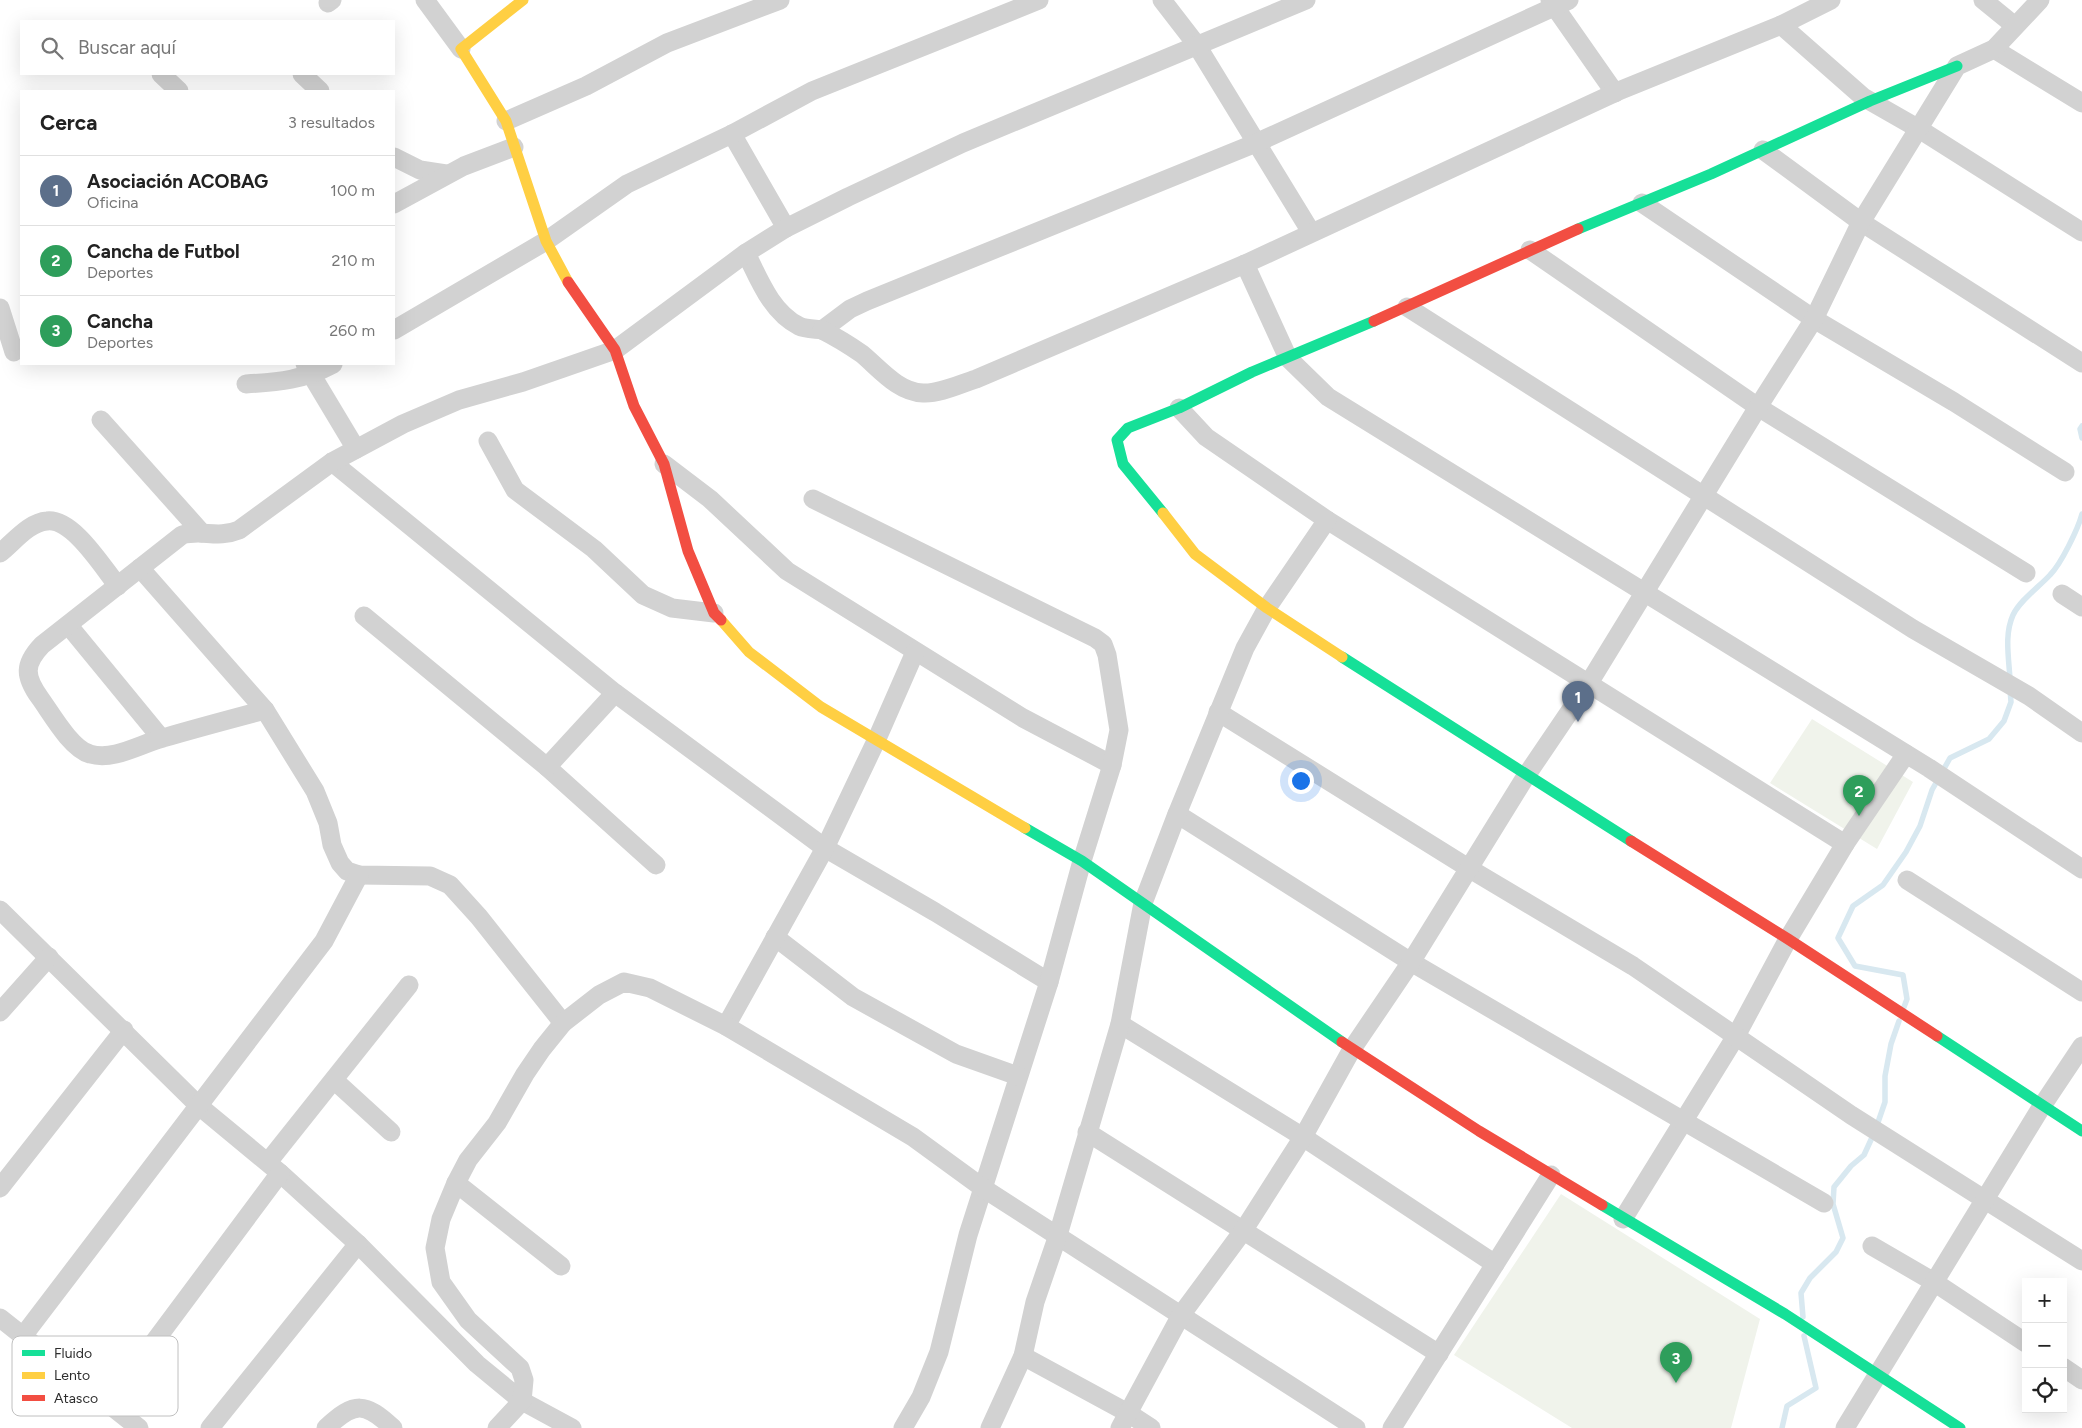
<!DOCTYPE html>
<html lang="es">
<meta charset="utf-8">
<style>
:root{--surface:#fff;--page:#f2f2f2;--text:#222;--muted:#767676;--line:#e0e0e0;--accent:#767676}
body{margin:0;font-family:Figtree,sans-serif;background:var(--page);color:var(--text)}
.controls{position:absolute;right:15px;bottom:15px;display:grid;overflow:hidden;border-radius:0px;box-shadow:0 5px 20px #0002}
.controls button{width:45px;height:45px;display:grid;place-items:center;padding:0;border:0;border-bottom:1px solid var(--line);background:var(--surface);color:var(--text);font:25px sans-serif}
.you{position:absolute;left:1300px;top:780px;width:18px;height:18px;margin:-12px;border:4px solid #fff;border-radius:50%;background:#1a73e8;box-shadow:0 0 0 8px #1a73e833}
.badge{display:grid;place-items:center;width:32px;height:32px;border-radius:50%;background:var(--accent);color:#fff;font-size:16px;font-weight:700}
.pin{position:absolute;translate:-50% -41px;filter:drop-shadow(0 1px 2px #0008)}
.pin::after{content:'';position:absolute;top:26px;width:18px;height:15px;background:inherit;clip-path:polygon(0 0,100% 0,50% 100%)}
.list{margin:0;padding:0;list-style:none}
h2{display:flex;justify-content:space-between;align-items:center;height:65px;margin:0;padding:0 20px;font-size:21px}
h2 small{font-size:16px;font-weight:400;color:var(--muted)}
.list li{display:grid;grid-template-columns:32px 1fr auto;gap:15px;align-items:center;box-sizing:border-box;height:70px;padding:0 20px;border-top:1px solid var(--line)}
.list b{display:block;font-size:19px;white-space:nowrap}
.list p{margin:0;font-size:16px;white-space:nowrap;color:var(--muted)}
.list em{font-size:16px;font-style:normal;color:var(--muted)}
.icon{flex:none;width:28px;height:28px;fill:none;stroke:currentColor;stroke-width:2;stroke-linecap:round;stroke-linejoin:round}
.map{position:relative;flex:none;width:2082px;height:1428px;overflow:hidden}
.search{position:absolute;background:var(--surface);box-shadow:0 5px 20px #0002;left:20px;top:20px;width:375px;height:55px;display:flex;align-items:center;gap:12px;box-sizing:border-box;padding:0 18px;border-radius:0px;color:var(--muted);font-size:19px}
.panel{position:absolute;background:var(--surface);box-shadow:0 5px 20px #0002;left:20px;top:90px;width:375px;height:275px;border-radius:0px}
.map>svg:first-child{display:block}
</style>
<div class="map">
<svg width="2082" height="1428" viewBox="0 0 2082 1428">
<rect width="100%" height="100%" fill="#fff"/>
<g fill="#f0f3eb">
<polygon points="1812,719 1913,782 1877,849 1770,783"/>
<polygon points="1561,1194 1760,1319 1731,1428 1572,1428 1454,1355"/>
</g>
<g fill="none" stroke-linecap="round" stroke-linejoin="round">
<g stroke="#d8e8f0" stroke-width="5.5">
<polyline points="2082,426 2080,429 2082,438"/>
<path d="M 2010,680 C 2009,658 2004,635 2013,615 C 2020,600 2039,587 2050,575 C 2061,564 2078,529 2082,514"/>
<polyline points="1904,1007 1907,999 1903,975 1855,966 1838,938 1853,906 1883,885 1906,852 1920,826 1932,790 1950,758 1989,739 2004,721 2011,702 2010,689"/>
<polyline points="1803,1317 1801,1293 1810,1278 1836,1252 1843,1238 1833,1204 1834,1187 1851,1166 1864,1155 1875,1131 1885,1102 1885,1076 1891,1044 1899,1021"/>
<polyline points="1782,1428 1787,1406 1816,1388 1804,1336"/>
</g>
<g stroke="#d2d2d2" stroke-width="19">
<polyline points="425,0 461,49"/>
<polyline points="1162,0 1196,44 1311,232"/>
<polyline points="1550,0 1615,93"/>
<polyline points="1983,0 2015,26"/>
<polyline points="328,3 332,0"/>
<polyline points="1781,25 1863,97 1919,129 2082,232"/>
<polyline points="1994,49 2082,103"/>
<polyline points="161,74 179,91"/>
<polyline points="302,74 320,91"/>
<polyline points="506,121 586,86 667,43 780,0"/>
<polyline points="732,134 786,228"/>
<polyline points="1763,150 1861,222 2082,363"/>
<polyline points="394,157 420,170 446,174"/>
<polyline points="1642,203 1814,319 1954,402 2065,472"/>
<polyline points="394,204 464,166 514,147"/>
<polyline points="1530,250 1758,407 2026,573"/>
<path d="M 746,253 C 759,279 771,312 799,326 C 805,329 815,329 822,330 L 850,309 L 867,301 L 1256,143 L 1569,0"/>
<polyline points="1245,264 1288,358 1328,397 1929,768 2082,869"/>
<polyline points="1407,307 1913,629 2029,696 2082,733"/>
<polyline points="0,308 14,352"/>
<polyline points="394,330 546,241 627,184 732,134 812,91 1039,0"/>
<path d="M 822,330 C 836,337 849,345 862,354 C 880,369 898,392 923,393 C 940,394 960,384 976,379 L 1245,264 L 1621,90 L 1781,25 L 1831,0"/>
<polyline points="305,364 356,449"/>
<path d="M 246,384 C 280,382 303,380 333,364"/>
<polyline points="1179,408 1206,437 1327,520 1845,844 1788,939 1736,1036 1623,1219"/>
<polyline points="101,420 202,533"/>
<polyline points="488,441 515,490 594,549 643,595 672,608 714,613"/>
<polyline points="332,462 615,693 825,848 935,912 1049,982"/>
<polyline points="664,464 710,499 787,571 1023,718 1112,765"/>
<polyline points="813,499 1095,638 1103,644 1107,655 1119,730 1112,765 1082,861 1049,982 968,1235 939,1352 921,1397 903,1428"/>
<path d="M 0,553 C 13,543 29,522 47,521 C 73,518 103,568 118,586"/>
<polyline points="140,568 265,710 315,791 328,823 332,845 340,863 347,871 359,875 430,876 450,885 479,917 563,1023"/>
<polyline points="2062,594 2082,607"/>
<polyline points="364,616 547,767 656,865"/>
<polyline points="69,626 161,738"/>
<path d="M 265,710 C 231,719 197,728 163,738 C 140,744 114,761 90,754 C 71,749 51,713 40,698 C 24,676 24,664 42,645 L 182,535 C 202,529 217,539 239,530 L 332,462 L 403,424 L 459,400 L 523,382 L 615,350 L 746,253 L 786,228 L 848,197 L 963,143 L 1306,0"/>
<polyline points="1218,712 1470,869 1633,966 1851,1115 2082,1261"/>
<polyline points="547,767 615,693"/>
<polyline points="1177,814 1411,962 1824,1203"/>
<polyline points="1845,844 1906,754"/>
<polyline points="1907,880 2082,992"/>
<polyline points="0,910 199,1106 280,1173 358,1244 477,1364 522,1401 572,1428"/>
<polyline points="775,937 853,997 956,1054 1018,1076"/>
<polyline points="0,1012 49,957"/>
<polyline points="1120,1024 1303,1137 1495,1264"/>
<polyline points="726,1026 825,848 876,741 915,652"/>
<polyline points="334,1080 391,1132"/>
<polyline points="1087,1132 1439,1354"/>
<polyline points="268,1162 409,985"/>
<polyline points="456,1183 561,1266"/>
<polyline points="0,1188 124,1030"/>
<polyline points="1872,1246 1934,1282 2026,1343"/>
<polyline points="0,1318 139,1428"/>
<polyline points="23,1336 324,941 359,875"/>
<polyline points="1023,1356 1128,1413 1151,1428"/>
<polyline points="2063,1367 2082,1380"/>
<polyline points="108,1404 280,1173"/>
<polyline points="210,1428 358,1244"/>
<path d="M 326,1428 C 355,1401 365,1402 393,1428"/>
<polyline points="497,1428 522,1401 524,1380 520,1368 468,1320 441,1282 435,1248 441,1219 456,1183 468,1160 497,1123 525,1074 542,1049 563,1023 599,995 624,982 650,988 726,1026 913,1137 983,1188 1356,1428"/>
<polyline points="990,1428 1023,1356 1035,1302 1058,1235 1120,1024 1143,903 1177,814 1245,648 1267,608 1327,520"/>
<polyline points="1120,1428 1181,1315 1243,1231 1303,1137 1352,1049 1411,962 1526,776 1589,683 1758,407 1814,319 1861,222 1957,66 1994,49 2040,0"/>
<polyline points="1392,1428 1551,1175"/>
<polyline points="1845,1428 2042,1106 2082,1046"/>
</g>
<g stroke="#16e098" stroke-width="11">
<polyline points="1578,229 1711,174 1870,101 1957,66"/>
<polyline points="1163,513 1123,464 1117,440 1128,428 1179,408 1252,372 1374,321"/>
<polyline points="1342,657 1631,841"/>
<polyline points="1025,828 1082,861 1342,1042"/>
<polyline points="1937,1036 2082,1131"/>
<polyline points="1602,1205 1785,1314 1960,1428"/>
</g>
<g stroke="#ffcf43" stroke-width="11">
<polyline points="523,0 461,49 506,121 546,241 568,282"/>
<polyline points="1163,513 1195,554 1267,608 1342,657"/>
<polyline points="721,620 749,652 821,707 1025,828"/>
</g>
<g stroke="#f24e42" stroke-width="11">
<polyline points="568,282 615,350 634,406 664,464 688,551 714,613 721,620"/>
<polyline points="1374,321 1578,229"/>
<polyline points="1631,841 1788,939 1937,1036"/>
<polyline points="1342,1042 1479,1131 1602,1205"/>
</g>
</g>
<rect x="12" y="1336" width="166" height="80" rx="8" fill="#fff" stroke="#c0c0c0" stroke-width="1"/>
<rect x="22" y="1350" width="23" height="6" fill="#16e098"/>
<rect x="22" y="1372" width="23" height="7" fill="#ffcf43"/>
<rect x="22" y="1395" width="23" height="6" fill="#f24e42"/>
<g font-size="14" fill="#2d2d2d">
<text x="54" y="1358">Fluido</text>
<text x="54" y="1380">Lento</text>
<text x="54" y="1403">Atasco</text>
</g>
</svg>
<div class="controls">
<button>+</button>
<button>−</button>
<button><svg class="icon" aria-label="locate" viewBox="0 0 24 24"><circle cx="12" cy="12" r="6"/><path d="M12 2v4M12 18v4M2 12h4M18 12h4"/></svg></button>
</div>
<div class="you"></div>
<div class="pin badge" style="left:1578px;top:722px;background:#5c6f8a">1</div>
<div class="pin badge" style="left:1859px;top:816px;background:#2e9e5b">2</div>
<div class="pin badge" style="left:1676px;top:1383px;background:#2e9e5b">3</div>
<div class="search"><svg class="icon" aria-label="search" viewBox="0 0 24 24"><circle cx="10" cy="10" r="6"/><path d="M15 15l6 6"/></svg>Buscar aquí</div>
<section class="panel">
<h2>Cerca<small>3 resultados</small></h2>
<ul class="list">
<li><span class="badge" style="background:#5c6f8a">1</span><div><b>Asociación ACOBAG</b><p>Oficina</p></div><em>100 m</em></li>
<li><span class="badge" style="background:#2e9e5b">2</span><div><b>Cancha de Futbol</b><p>Deportes</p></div><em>210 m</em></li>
<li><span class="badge" style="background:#2e9e5b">3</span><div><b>Cancha</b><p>Deportes</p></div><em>260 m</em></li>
</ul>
</section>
</div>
